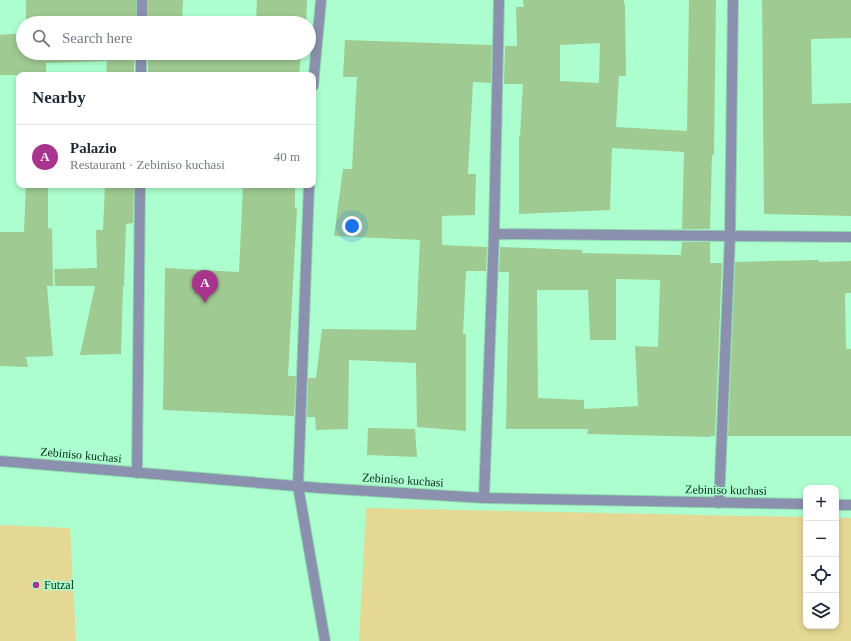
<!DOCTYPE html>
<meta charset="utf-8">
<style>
:root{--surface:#fff;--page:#f2f2f3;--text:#1f2937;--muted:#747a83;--line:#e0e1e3;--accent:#a8348d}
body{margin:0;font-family:Georgia,serif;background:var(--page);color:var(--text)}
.controls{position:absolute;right:12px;bottom:12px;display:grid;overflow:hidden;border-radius:8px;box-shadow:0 2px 6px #0003}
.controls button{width:36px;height:36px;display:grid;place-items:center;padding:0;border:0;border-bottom:1px solid var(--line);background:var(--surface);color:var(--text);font:20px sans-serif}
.you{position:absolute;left:352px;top:226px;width:14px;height:14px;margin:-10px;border:3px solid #fff;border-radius:50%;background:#1a73e8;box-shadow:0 0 0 6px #1a73e833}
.badge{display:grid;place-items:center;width:26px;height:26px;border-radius:50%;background:var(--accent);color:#fff;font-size:13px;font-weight:700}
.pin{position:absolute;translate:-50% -33px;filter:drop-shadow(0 1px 2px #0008)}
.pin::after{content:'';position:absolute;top:21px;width:14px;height:12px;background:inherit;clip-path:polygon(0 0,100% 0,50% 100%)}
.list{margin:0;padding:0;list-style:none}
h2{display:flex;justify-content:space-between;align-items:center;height:52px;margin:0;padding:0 16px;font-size:17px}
h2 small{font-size:13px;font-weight:400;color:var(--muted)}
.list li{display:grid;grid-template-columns:26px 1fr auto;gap:12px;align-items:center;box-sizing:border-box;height:64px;padding:0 16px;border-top:1px solid var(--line)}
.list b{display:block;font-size:15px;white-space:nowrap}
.list p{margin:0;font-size:13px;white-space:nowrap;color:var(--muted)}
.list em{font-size:13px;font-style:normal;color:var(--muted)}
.icon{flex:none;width:22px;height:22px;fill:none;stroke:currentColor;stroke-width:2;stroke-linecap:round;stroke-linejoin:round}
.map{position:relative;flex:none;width:851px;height:641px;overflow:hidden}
.search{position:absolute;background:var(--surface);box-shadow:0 2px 6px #0003;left:16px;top:16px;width:300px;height:44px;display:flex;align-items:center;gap:10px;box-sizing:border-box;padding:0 14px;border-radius:22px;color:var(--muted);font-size:15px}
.panel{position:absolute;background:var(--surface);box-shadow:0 2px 6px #0003;left:16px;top:72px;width:300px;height:116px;border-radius:8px}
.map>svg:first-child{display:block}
</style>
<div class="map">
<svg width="851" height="641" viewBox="0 0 851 641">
<rect width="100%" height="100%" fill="#acfecf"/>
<g fill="#e5d894">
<polygon points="366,508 806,517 806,626 836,626 836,518 851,518 851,641 359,641"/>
<polygon points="0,525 70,528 76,641 0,641"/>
</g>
<g fill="#9fca92" fill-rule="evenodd">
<rect x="26" y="0" width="110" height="23"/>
<polygon points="148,0 183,0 182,23 148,23"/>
<polygon points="257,0 307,0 306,23 256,23"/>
<path d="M 523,0 L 624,0 L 624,4 L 625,4 L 626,76 L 619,76 L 616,127 L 687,131 L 689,0 L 716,0 L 714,155 L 712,155 L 710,229 L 682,229 L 684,152 L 612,148 L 610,210 L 519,214 L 519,136 L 520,136 L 523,84 L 504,84 L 505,46 L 517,46 L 516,7 L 524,7 ZM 600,43 L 599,83 L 560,81 L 560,45 Z"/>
<polygon points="762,0 851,0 851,38 811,39 812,104 851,103 851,216 764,214"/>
<polygon points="23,33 23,53 134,53 134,75 106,75 107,61 46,63 46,75 0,75 0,35"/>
<polygon points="345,40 492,45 491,83 473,82 468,174 476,174 475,215 442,216 442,245 487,247 486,271 466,271 463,334 466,334 466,431 417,427 416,363 349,360 348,429 316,430 315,417 307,417 308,378 316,378 322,329 416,330 420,240 334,236 343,169 352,169 357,77 343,77"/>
<polygon points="148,53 301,53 299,75 148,75"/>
<polygon points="26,185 48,185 48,228 52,229 53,286 47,286 53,356 26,357 28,367 0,366 0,232 24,232"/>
<polygon points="105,185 134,185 133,223 126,224 124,286 123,286 121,354 80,355 95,286 55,286 54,269 97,268 96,230 103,230"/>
<polygon points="243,185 295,185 295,208 297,209 288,376 296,376 294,416 163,410 165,268 239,272"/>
<path d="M 682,242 L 710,242 L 710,263 L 722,263 L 715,436 L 710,436 L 710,437 L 587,434 L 588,429 L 506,429 L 509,272 L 499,272 L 500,247 L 582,250 L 582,253 L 681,255 ZM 616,279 L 660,280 L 658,347 L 635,346 L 638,406 L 584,409 L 584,400 L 538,398 L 537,290 L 588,290 L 590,340 L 616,340 Z"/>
<polygon points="819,260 819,262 851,261 851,293 845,293 846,349 851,349 851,436 728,436 735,262"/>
<polygon points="368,428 415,429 417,457 367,455"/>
</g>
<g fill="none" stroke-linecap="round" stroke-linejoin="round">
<defs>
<polyline id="service" points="298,486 325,641"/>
<g id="minor">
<polyline points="142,23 142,0"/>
<polyline points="141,75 141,53"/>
<polyline points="494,234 851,237"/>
<polyline points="137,473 140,185"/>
<polyline points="484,498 494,234 499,0"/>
<polyline points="719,503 730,236 733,0"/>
</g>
<g id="tertiary">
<polyline points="313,86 321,0"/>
<polyline points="0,461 320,488 484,498 806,504"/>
<polyline points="298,486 309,185"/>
<polyline points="836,505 851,505"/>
</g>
</defs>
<use href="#service" stroke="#8ed8ae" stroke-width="12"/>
<use href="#minor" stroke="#8ed8ae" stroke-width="12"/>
<use href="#tertiary" stroke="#8ed8ae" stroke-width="12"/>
<use href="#service" stroke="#8b90af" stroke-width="10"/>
<use href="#minor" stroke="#8b90af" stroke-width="10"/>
<use href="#tertiary" stroke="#8b90af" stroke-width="10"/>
</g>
<circle fill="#a8348d" stroke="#acfecf" stroke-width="1.5" cx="36" cy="585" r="4"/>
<g text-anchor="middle" stroke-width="3" stroke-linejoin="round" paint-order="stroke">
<g font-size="12" fill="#062918" stroke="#acfecf">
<text transform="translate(81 455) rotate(5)" y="4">Zebiniso kuchasi</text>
<text transform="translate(403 480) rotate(4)" y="4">Zebiniso kuchasi</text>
<text transform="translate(726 490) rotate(1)" y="4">Zebiniso kuchasi</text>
</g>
<g font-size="12" fill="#062918" stroke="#acfecf" text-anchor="start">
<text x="44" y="589">Futzal</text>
</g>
</g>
</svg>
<div class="controls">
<button>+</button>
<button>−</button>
<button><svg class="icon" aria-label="locate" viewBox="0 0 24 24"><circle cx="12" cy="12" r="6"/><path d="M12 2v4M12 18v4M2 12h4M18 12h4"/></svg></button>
<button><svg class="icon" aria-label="layers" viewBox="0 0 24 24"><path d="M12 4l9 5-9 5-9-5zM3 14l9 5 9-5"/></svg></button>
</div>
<div class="you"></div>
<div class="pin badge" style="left:205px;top:303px">A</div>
<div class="search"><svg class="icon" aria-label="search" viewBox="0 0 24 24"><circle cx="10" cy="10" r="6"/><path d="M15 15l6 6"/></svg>Search here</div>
<section class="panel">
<h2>Nearby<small></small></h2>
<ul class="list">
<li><span class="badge">A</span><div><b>Palazio</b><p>Restaurant · Zebiniso kuchasi</p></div><em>40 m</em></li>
</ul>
</section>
</div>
